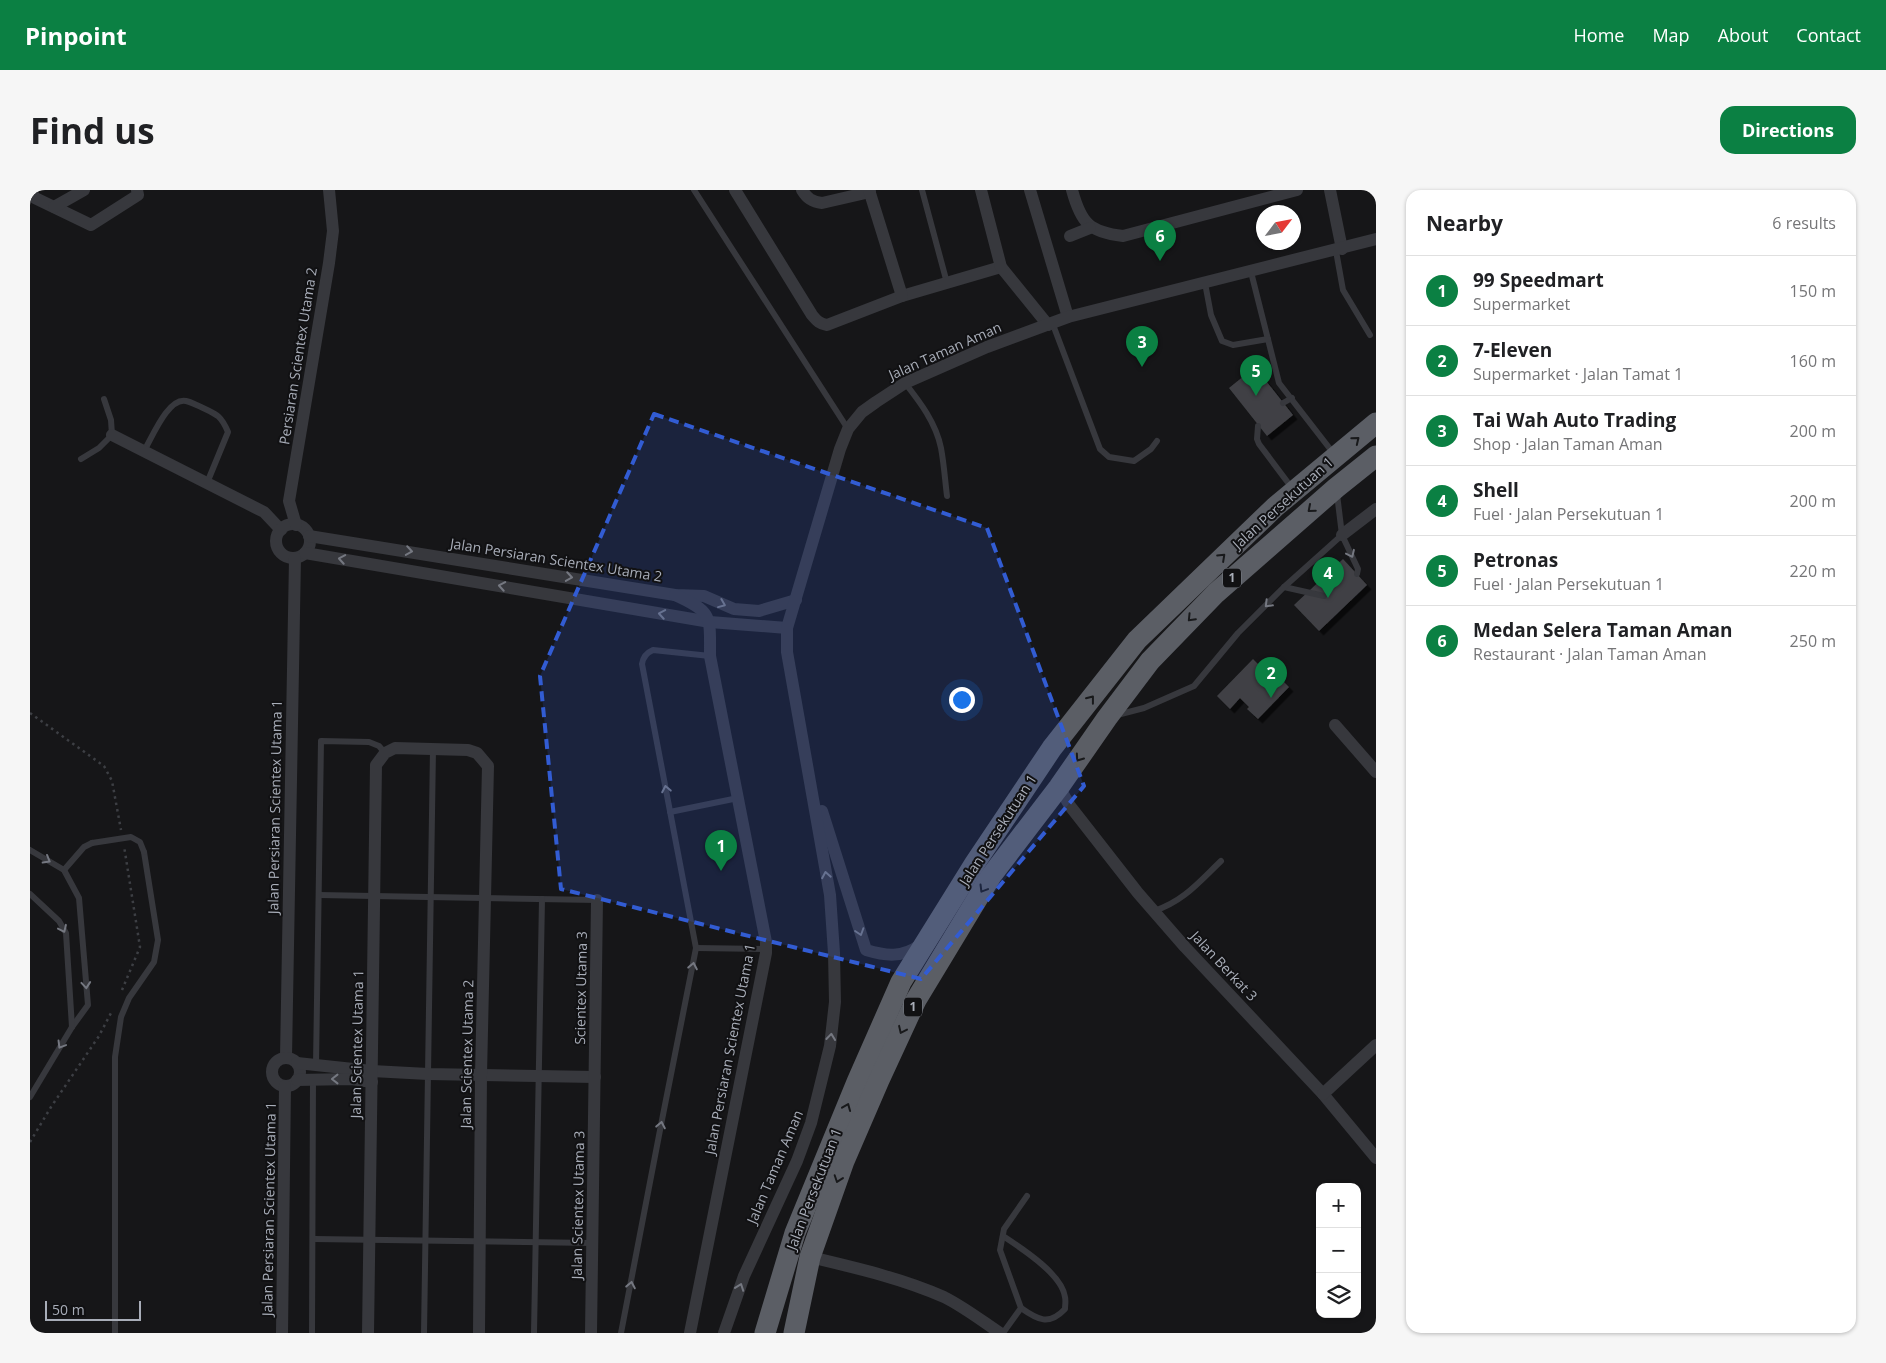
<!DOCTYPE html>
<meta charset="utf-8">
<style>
:root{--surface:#fff;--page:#f6f6f6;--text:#202124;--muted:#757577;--line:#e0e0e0;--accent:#0b8043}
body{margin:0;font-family:"Open Sans",sans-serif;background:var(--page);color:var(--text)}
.controls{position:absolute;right:15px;bottom:15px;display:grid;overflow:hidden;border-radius:10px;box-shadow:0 1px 4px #0004}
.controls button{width:45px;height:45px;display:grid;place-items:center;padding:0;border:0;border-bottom:1px solid var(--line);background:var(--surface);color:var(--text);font:25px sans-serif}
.compass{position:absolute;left:1226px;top:15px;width:45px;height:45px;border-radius:50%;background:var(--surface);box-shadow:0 1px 4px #0004;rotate:58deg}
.scale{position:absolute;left:15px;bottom:12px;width:96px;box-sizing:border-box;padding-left:5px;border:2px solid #a8adb8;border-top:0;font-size:14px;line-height:18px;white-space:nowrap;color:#a8adb8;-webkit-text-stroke:4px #111113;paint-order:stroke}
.you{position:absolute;left:931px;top:509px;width:18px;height:18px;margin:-12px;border:4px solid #fff;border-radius:50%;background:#1a73e8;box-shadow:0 0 0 8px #1a73e833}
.badge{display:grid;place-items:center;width:32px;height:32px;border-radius:50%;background:var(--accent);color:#fff;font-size:16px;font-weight:700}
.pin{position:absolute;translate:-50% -41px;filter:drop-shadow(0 1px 2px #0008)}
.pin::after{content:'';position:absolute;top:26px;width:18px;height:15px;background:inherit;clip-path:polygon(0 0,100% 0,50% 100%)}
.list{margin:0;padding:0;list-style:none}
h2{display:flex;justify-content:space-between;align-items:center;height:65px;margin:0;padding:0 20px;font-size:21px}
h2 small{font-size:16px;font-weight:400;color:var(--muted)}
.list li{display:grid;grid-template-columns:32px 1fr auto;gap:15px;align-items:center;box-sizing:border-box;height:70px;padding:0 20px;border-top:1px solid var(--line)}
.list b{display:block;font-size:19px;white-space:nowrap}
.list p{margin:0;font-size:16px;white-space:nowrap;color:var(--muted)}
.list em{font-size:16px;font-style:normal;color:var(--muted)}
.icon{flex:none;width:28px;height:28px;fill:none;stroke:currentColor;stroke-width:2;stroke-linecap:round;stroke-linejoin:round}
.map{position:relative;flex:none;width:1346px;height:1143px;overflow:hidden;border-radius:15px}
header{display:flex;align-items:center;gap:30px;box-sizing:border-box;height:70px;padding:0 25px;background:var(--accent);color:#fff}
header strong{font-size:24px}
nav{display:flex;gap:28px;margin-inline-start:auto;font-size:18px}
.intro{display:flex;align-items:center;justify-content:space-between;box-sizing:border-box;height:120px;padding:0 30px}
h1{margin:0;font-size:35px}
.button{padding:12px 22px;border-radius:15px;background:var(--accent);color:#fff;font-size:18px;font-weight:700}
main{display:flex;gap:30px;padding:0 30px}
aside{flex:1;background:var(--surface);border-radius:15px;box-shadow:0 1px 4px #0004}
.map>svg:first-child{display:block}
</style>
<header>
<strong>Pinpoint</strong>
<nav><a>Home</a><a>Map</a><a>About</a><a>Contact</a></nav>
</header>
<div class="intro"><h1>Find us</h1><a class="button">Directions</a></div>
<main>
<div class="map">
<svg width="1346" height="1143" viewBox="0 0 1346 1143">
<defs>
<filter id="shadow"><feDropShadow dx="4.5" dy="4.5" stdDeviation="0" flood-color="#0009"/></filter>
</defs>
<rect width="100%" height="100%" fill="#161618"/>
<g fill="#404145" filter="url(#shadow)">
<polygon points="1225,177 1263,225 1237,246 1199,198"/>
<polygon points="1313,369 1337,395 1289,441 1264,415"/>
<polygon points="1223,469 1236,482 1232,486 1240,494 1248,486 1259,497 1228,529 1217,519 1219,517 1210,508 1200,519 1187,506"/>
</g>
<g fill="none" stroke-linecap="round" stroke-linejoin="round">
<g stroke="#3d3f44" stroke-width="2.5" stroke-dasharray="2.5 4" stroke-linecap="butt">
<polyline points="0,523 74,576 82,591 91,640"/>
<polyline points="92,800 110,757 94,656"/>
<polyline points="0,952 21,917 69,846 81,823"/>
</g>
<g stroke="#37383d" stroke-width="6">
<polyline points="664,0 818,239"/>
<polyline points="892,0 917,93"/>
<polyline points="1306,61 1313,100 1340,145"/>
<polyline points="1221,82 1249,193 1304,264"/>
<polyline points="1175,93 1181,125 1192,151 1203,155 1238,149"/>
<polyline points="1022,132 1070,259 1079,267 1104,271 1121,259 1127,251"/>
<path d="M 875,193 C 890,212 906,233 911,258 C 914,274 915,290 917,306"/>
<polyline points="1253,213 1262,208"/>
<polyline points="1228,236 1227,249 1229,254 1262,298"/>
<path d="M 114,261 C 122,248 138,207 156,211 C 161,212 166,215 171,217 C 186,224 191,225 198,242 L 177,293"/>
<polyline points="51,269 69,258 82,245 81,230 74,209"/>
<polyline points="1307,304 1312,345 1328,379 1327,384"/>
<polyline points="1254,397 1294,406"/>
<polyline points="1087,525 1114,518 1164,496 1208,443 1254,397 1312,345"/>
<polyline points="640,622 708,608"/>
<polyline points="0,660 34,680 49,708 58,815 42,837 0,907"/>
<polyline points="34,680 54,657 62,653"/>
<polyline points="0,704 29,731 36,743 42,837"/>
<polyline points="289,705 567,710"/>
<path d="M 1124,721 C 1154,711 1169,692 1191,671"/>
<polyline points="666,758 736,759"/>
<polyline points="286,875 291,551 339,552 349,556 355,563"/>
<path d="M 973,1046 C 991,1058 1032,1084 1035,1107 C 1036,1111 1035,1115 1035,1119 C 1019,1136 1008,1130 991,1118"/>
<polyline points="284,1049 562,1053"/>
<polyline points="85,1143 85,867 91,827 99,808 124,772 128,750 114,662"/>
<polyline points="282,1143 283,889"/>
<polyline points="394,1143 403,559"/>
<polyline points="504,1143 512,709"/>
<path d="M 591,1143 L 631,935 L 666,758 L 612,474 C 613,467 616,463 623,460 L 680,466"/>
<polyline points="973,1143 991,1118 970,1060 974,1039 997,1006"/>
</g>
<g stroke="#37383d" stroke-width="12">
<path d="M 705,0 L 782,125 C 787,131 790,134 797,135 L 872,106 L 971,77"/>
<path d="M 772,0 C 777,8 782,12 792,13 L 840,2"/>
<polyline points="839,0 872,106"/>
<polyline points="951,0 971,77 1018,135"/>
<polyline points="1000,0 1038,127"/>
<path d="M 1042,0 C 1051,33 1059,42 1093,46 L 1267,0"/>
<polyline points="1300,0 1312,59"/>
<polyline points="0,1 5,8 61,35 108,5 107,0"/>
<polyline points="24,17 54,0"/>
<polyline points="1040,46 1060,38"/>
<polyline points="82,245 234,322 251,340"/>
<circle cx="263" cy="351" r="17"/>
<polyline points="266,335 259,311 299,73 303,41 299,0"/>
<polyline points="1312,345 1346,319"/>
<polyline points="279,346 645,405 674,406 704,419 729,421 766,410"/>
<polyline points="275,363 680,432 757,438"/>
<path d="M 645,405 C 683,422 680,426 680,466 L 736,752 L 736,763 L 660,1143"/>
<polyline points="1305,535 1346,582"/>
<polyline points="1029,597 1040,616 1108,703 1155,757 1293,904 1346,968"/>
<path d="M 792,621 L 836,760 C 856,766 872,768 890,755"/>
<polyline points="256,867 265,368"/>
<circle cx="256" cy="882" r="14"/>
<polyline points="267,873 342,881 398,884 565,887"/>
<polyline points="267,890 322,889 342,892"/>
<polyline points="1293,904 1346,855"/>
<path d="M 780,1067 C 826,1078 871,1088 914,1107 C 934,1117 952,1131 970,1143"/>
<polyline points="252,1143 255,896"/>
<polyline points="338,1143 346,575 355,563 365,558 438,560 447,563 458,576 451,885 449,1143"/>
<polyline points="561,1143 567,710"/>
<polyline points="694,1143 714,1086 767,971 781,933 800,856 805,812 804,763 800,705 757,462 757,438 810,259 818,239 832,222 846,212 875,193 957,157 1038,127 1346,49"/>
</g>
<g stroke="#5b5e65" stroke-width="21">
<polyline points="735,1143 765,1043 827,892 871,792 945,673 1022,558 1107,450 1245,317 1346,233"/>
<polyline points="764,1143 780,1067 814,971 849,890 886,810 961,686 1029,597 1077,528 1120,471 1186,403 1306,298 1346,266"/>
</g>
<polyline stroke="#37383d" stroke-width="6" points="62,653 101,647 110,652 114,662"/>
</g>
<defs><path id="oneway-chevron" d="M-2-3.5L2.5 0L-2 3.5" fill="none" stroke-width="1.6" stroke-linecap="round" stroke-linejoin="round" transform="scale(1.25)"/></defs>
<g stroke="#18191b">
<use href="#oneway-chevron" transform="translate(1326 250) rotate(-39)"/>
<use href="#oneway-chevron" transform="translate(1281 319) rotate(139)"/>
<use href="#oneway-chevron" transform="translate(1192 367) rotate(-43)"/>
<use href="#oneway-chevron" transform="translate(1161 428) rotate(134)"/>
<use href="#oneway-chevron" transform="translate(1061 509) rotate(-52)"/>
<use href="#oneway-chevron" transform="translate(1049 568) rotate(125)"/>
<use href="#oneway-chevron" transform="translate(953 699) rotate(121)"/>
<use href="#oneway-chevron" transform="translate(872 840) rotate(115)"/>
<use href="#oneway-chevron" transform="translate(817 917) rotate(-68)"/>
<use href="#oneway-chevron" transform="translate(808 989) rotate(109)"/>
</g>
<g stroke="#757881">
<use href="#oneway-chevron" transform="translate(379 361) rotate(9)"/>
<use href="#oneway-chevron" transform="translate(1321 364) rotate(65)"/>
<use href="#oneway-chevron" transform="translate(312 369) rotate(-170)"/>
<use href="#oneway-chevron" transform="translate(539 387) rotate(9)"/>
<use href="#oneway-chevron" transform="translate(472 396) rotate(-170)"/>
<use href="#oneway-chevron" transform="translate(692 414) rotate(22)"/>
<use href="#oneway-chevron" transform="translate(1238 414) rotate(135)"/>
<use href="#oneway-chevron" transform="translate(632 424) rotate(-170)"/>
<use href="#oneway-chevron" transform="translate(636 599) rotate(-101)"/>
<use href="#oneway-chevron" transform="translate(17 670) rotate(30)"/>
<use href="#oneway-chevron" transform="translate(796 685) rotate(-100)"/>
<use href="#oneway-chevron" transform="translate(33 739) rotate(65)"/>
<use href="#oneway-chevron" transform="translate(830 742) rotate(72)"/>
<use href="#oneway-chevron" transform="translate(663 776) rotate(-79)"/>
<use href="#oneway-chevron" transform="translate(56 795) rotate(85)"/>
<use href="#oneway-chevron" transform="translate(801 847) rotate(-84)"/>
<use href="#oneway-chevron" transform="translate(31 855) rotate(121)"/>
<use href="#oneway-chevron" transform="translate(305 889) rotate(-180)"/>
<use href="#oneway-chevron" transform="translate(631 935) rotate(-79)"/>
<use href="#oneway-chevron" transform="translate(601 1095) rotate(-79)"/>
<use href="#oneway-chevron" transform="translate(710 1097) rotate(-70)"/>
</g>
<path fill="#325cd3" fill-opacity="0.2" stroke="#325cd3" stroke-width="4" stroke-dasharray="10 6" stroke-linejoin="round" d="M 624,224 L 957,338 L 1054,596 L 891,789 L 531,699 L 510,486 Z"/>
<g text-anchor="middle" stroke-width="4" stroke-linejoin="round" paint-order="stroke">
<g fill="#111113" stroke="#7b7e86" stroke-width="1">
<rect x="1193" y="378.5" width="18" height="19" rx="4"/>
<rect x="874" y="807.5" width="18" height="19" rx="4"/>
</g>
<g font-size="12" font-weight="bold" fill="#a8adb8">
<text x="1202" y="392">1</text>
<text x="883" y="821">1</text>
</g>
<g font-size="14" fill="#a8adb8" stroke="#111113">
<text transform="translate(915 161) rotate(-24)" y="5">Jalan Taman Aman</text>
<text transform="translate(268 166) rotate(-81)" y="5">Persiaran Scientex Utama 2</text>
<text transform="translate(1253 313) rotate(-42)" y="5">Jalan Persekutuan 1</text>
<text transform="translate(526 370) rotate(9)" y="5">Jalan Persiaran Scientex Utama 2</text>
<text transform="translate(245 617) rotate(-89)" y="5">Jalan Persiaran Scientex Utama 1</text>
<text transform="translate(968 640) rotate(-57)" y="5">Jalan Persekutuan 1</text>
<text transform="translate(1194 776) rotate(47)" y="5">Jalan Berkat 3</text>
<text transform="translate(551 798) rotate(-89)" y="5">Scientex Utama 3</text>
<text transform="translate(327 854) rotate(-89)" y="5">Jalan Scientex Utama 1</text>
<text transform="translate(700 859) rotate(-79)" y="5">Jalan Persiaran Scientex Utama 1</text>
<text transform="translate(437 864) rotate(-89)" y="5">Jalan Scientex Utama 2</text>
<text transform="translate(745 977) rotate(-67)" y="5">Jalan Taman Aman</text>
<text transform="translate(784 999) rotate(-69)" y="5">Jalan Persekutuan 1</text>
<text transform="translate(548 1015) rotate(-89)" y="5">Jalan Scientex Utama 3</text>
<text transform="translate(239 1019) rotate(-89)" y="5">Jalan Persiaran Scientex Utama 1</text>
</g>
</g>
</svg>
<div class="controls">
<button>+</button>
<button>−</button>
<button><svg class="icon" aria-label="layers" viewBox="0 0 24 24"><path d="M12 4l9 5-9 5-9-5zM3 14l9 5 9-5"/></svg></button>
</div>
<svg class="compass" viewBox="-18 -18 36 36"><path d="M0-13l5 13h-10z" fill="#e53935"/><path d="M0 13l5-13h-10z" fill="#757577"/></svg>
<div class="scale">50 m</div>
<div class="you"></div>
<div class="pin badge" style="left:691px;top:681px">1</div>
<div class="pin badge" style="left:1241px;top:508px">2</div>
<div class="pin badge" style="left:1112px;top:177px">3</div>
<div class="pin badge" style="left:1298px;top:408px">4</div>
<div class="pin badge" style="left:1226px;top:206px">5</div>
<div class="pin badge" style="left:1130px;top:71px">6</div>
</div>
<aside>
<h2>Nearby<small>6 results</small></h2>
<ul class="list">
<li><span class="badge">1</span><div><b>99 Speedmart</b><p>Supermarket</p></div><em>150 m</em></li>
<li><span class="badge">2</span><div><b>7-Eleven</b><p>Supermarket · Jalan Tamat 1</p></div><em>160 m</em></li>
<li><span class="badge">3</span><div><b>Tai Wah Auto Trading</b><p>Shop · Jalan Taman Aman</p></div><em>200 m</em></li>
<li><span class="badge">4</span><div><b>Shell</b><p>Fuel · Jalan Persekutuan 1</p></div><em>200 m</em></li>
<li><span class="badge">5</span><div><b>Petronas</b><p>Fuel · Jalan Persekutuan 1</p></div><em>220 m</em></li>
<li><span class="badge">6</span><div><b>Medan Selera Taman Aman</b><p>Restaurant · Jalan Taman Aman</p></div><em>250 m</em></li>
</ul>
</aside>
</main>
